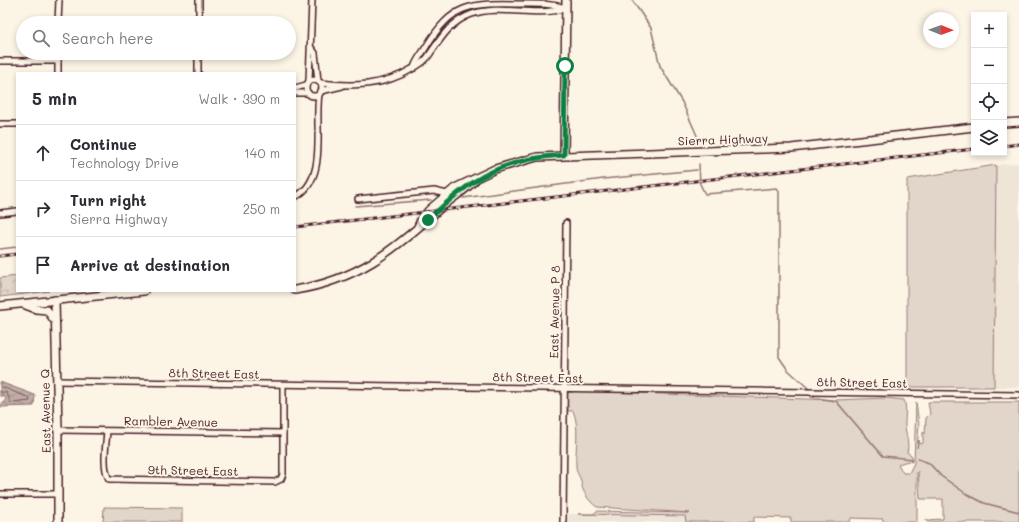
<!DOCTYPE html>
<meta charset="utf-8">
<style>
:root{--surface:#fff;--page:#f2f2f3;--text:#2b2b33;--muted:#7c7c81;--line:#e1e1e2}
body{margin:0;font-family:Mali,sans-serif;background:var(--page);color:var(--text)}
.controls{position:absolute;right:12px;top:12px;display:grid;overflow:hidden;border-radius:0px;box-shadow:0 2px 6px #0003}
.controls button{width:36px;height:36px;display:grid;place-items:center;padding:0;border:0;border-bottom:1px solid var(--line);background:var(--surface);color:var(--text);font:20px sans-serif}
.compass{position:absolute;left:923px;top:12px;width:36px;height:36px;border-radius:50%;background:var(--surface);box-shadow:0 2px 6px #0003;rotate:91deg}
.stop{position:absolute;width:12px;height:12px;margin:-9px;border:3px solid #0b8043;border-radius:50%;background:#fff}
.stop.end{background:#0b8043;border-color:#fff;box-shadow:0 1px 4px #0008}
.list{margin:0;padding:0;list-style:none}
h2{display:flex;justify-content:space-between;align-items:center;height:52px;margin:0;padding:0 16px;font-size:17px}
h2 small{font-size:13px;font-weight:400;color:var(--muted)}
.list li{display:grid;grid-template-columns:26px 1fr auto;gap:12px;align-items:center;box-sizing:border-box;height:56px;padding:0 16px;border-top:1px solid var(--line)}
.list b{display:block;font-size:15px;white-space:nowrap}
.list p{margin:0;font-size:13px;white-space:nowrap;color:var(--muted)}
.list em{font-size:13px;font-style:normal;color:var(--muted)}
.icon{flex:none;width:22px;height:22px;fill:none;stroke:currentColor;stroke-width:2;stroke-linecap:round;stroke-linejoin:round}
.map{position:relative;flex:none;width:1019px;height:522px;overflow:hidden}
.search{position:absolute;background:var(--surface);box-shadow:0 2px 6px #0003;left:16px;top:16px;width:280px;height:44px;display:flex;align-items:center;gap:10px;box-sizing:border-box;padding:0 14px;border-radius:22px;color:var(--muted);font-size:15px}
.panel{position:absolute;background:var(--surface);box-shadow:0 2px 6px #0003;left:16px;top:72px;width:280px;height:220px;border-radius:0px}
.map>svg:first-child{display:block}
</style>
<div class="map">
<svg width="1019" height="522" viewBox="0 0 1019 522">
<defs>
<pattern id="forest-crowns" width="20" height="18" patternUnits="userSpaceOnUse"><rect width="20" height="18" fill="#e2d5ca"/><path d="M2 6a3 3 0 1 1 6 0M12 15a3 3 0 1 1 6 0" fill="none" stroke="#c3b6ae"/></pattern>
<pattern id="water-waves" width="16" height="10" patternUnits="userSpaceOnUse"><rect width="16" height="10" fill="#c0aca5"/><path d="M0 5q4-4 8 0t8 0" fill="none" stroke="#9e8b87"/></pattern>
</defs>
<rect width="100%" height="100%" fill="#fcf5e5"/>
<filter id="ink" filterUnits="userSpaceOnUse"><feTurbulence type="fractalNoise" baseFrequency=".025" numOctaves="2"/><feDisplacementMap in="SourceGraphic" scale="8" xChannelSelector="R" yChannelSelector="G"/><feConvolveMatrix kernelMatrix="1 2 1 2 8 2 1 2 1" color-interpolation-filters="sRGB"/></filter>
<g filter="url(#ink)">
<g fill="#eee5d7">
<polygon points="1019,163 1019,387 994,387 996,165"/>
<polygon points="568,514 686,516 686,522 568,522"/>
</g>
<g fill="#e2d5ca" stroke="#967a7a">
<polygon points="996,165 994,387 907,387 907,179"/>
<path d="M 577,391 L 835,400 L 886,398 L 904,400 C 907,408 905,415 905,424 C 905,433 910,444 907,452 L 912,456 L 912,462 L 908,461 L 898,464 L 903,473 L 909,473 L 914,463 L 916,402 L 919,425 L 917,448 L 919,440 L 920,444 L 923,443 L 923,432 L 925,434 L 926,418 L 930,414 L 928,402 L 1019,402 L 1019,522 L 927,522 L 925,520 L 943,519 L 943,499 L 920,499 L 918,471 L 917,472 L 917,522 L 883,522 L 883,519 L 851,518 L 850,522 L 791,522 L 791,518 L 754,517 L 754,522 L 686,522 L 685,516 L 578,514 L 593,514 L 597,511 L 690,513 L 597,507 C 588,501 582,491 581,481 C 580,476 576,473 576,467 C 575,449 580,426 573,411 L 568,411 L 567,393 Z"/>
<polygon points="104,507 182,508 182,522 103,522"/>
</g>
<polygon fill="url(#forest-crowns)" stroke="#967a7a" points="17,276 17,291 49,291 0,297 0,278"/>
<polygon fill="url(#water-waves)" stroke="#917474" points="0,382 35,395 34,406 1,407 0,406 6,399 4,396 0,396"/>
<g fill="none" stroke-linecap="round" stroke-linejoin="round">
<polyline stroke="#79575c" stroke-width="1" points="0,386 29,398 30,401 11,403 6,392 0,392"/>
<g stroke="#917474" stroke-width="1.5">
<polyline points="632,0 651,28 660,66 682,102 699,140"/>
<polyline points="699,164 700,184 705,194 777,188 779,191 779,357 788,370 808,388 811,397 836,401 883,456 913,459"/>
<polyline points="463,198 603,179 697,170"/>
<polyline points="355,206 431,200"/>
<polyline points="0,249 17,247"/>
<polyline points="918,459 929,463 941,476 965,493 984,503 1019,512"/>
</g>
<defs>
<g id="minor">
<polyline points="58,23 59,0"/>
<polyline points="199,23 199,0"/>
<polyline points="312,49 315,53 318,81"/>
<polyline points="0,61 58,61"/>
<path d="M 414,68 C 416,60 422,54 426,47 C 452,4 470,3 517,4 C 534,4 549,3 566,8"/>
<polyline points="58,73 58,53"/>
<polyline points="198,73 198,53"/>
<circle cx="314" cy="88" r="8"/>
<polyline points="309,81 312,0"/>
<path d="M 321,83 C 353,87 384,86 412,69 C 418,65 422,64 427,58 C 440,40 449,22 472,14 C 502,4 535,18 566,8"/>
<polyline points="295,88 306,85"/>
<polyline points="321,91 342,86"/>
<polyline points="295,93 308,93"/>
<polyline points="0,124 17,124"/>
<path d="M 295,197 C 329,180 314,125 319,94"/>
<polyline points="358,199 434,191 447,194"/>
<polyline points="0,213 17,211"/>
<polyline points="56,381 1019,395"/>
<polyline points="58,430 283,433"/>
<path d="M 107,431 C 106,445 102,467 109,479 L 275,482 L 281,479 L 283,474 L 283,385"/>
<polyline points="0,494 58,494"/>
<polyline points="563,522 566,223"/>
</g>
<g id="major">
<polyline points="1004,123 1019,122"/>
<polyline points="564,155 566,0"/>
<polyline points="418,227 421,220 429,210 455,188 495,169 537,157 791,148 974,127"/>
<path d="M 295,290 C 357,280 393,251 438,210 C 450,199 465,191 476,179"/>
<polyline points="55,300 58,430 58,522"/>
<polyline points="23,304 36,309 47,310 54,320"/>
<polyline points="0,306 144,291"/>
</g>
</defs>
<use href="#minor" stroke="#4a1f2b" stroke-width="8"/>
<use href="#major" stroke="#4a1f2b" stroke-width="10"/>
<use href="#minor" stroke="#fcf5e5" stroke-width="5"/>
<use href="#major" stroke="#fcf5e5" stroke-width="7"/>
<defs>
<g id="rail">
<polyline points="1004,146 1019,144"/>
<polyline points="295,227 974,149"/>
<polyline points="0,256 17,254"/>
</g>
</defs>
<use href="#rail" stroke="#4a1f2b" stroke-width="3"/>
<use href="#rail" stroke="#fcf5e5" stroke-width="1.5" stroke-dasharray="4.5" stroke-linecap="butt"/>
</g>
</g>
<g fill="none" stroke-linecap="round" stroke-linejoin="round" filter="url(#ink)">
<path stroke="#0b8043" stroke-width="5" d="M 428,220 C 472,177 502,159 564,155 L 565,66"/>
</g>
<g text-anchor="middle" stroke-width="4" stroke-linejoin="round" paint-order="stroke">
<g font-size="12" fill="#4a1f2b" stroke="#fcf5e5">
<text transform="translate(723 140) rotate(-2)" y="4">Sierra Highway</text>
<text transform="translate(555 312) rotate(-89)" y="4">East Avenue P 8</text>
<text transform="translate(214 374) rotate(1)" y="4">8th Street East</text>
<text transform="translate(538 378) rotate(1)" y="4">8th Street East</text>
<text transform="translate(862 383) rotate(1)" y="4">8th Street East</text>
<text transform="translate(46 411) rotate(-91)" y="4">East Avenue Q</text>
<text transform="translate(171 422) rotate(1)" y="4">Rambler Avenue</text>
<text transform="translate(193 471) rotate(1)" y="4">9th Street East</text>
</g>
</g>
</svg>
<div class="controls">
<button>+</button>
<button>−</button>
<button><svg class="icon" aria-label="locate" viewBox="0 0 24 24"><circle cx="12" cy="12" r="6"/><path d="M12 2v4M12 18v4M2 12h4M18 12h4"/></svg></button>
<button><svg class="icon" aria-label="layers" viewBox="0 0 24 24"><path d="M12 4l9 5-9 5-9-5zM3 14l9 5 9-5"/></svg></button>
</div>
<svg class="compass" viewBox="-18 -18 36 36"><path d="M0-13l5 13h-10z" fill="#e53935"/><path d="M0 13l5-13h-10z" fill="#7c7c81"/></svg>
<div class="stop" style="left:565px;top:66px"></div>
<div class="stop end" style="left:428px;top:220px"></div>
<div class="search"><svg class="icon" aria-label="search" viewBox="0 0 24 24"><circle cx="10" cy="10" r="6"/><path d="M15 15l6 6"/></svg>Search here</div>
<section class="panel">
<h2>5 min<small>Walk · 390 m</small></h2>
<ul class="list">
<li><svg class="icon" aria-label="ahead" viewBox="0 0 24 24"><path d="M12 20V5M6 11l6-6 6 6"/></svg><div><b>Continue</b><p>Technology Drive</p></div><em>140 m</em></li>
<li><svg class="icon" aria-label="right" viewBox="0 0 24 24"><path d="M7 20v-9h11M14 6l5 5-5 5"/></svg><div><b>Turn right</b><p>Sierra Highway</p></div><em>250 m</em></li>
<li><svg class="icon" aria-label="arrive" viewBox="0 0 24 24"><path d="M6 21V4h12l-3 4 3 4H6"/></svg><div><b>Arrive at destination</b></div></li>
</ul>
</section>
</div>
